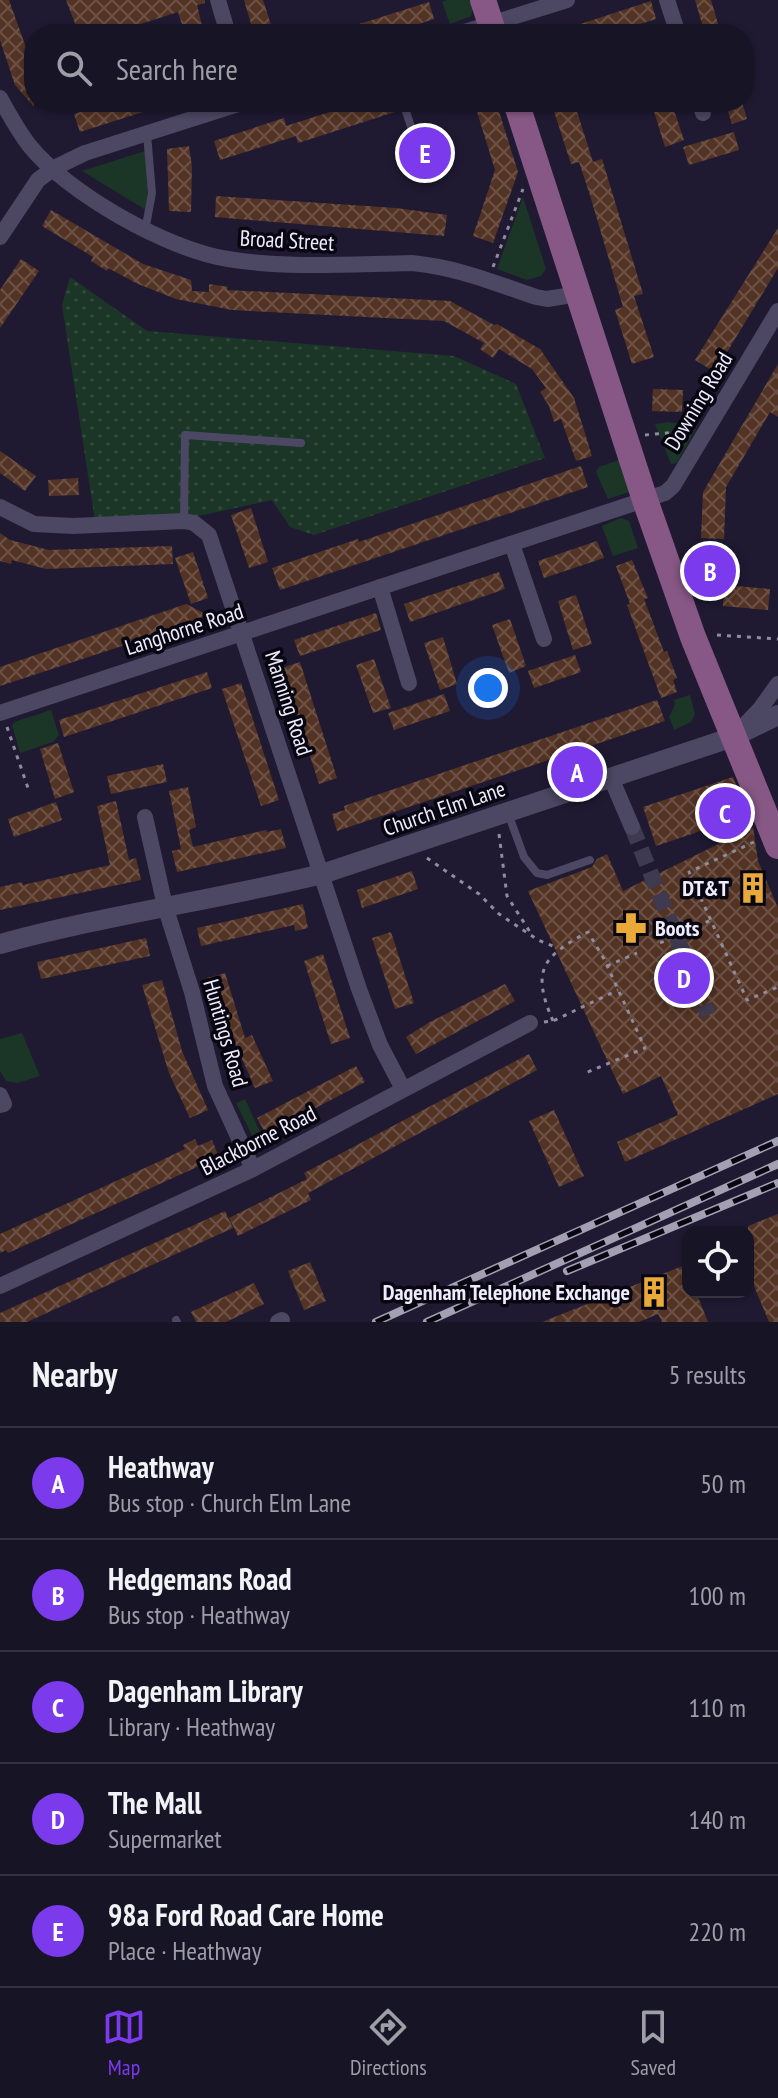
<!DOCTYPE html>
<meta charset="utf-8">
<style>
:root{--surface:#171426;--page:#201d2e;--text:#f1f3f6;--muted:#9e9ea7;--line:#363343;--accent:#7c3aed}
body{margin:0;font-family:"PT Sans Narrow",sans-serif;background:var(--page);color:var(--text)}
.controls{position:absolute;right:24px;bottom:24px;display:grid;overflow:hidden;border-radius:16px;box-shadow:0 2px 6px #0004}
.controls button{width:72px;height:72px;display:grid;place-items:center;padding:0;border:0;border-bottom:2px solid var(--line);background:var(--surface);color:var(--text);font:40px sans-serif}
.you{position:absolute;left:488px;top:688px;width:28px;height:28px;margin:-20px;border:6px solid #fff;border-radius:50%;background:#1a73e8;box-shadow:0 0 0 12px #1a73e833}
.badge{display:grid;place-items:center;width:52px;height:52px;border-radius:50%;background:var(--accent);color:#fff;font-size:26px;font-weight:700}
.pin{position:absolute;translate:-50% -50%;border:4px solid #fff;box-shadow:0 2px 8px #0006}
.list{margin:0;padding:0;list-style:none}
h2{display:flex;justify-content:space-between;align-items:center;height:104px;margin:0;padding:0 32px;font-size:34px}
h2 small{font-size:26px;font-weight:400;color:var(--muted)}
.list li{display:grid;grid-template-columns:52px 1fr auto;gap:24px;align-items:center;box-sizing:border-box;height:112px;padding:0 32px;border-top:2px solid var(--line)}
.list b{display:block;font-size:30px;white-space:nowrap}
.list p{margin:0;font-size:26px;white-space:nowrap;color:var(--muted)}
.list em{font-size:26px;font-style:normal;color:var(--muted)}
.icon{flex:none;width:44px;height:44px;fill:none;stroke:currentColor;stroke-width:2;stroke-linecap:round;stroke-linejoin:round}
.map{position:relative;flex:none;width:778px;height:1322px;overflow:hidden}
.search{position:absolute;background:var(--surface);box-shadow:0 2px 6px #0004;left:24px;right:24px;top:24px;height:88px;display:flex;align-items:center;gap:20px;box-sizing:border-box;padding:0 28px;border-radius:32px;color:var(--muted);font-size:30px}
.sheet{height:664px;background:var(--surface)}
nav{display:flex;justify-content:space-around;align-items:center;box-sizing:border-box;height:112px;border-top:2px solid var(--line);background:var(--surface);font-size:22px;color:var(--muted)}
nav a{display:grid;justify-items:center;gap:4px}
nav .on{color:var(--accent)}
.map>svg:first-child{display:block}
</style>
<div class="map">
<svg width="778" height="1322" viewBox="0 0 778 1322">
<defs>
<pattern id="garden-dots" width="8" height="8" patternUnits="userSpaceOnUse" patternTransform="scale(2)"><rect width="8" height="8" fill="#1b3627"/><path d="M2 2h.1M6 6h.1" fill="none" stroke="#314a3c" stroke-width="1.8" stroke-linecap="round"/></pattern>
<pattern id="building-cross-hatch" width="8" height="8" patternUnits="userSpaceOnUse" patternTransform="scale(2)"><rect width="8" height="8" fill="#533324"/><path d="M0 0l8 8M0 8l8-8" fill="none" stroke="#6c5145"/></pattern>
</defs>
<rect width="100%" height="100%" fill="#1f1a32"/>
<g fill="#1b3627">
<polygon points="446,0 470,0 473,8 471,16 450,24 442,2"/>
<polygon points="145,151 148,188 146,210 82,171"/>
<polygon points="523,197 546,269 541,276 527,280 497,269"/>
<polygon points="669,422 697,427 677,463 671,464 655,424"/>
<polygon points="622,459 632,491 608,499 596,472 599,467"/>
<polygon points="621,518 629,521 638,548 613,556 602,526"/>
<polygon points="690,695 695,714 691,722 674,730 669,717 675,704 674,700"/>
<polygon points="51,710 59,735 53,742 20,753 12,725 17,721"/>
<polygon points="22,1033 40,1076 18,1083 6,1081 0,1071 0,1039"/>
<polygon points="245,1099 266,1145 257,1145 236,1103"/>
</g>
<polygon fill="url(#garden-dots)" points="70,277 147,331 454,356 516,384 545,458 314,535 290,527 272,500 189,518 95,521 62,305"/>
<g fill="url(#building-cross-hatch)">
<polygon points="0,0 9,0 34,70 34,107 15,85 0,40"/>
<polygon points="66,0 205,0 205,3 197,5 204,34 185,34 178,12 110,34 79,34"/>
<polygon points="244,0 263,0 274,34 254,34"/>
<polygon points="695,0 711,0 721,34 705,34"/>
<polygon points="651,1 656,19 609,34 559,34 559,31"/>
<polygon points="429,2 434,19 389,34 337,34 337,31"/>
<polygon points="111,102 164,102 165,105 80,132 74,114"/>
<polygon points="361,102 396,102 398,111 298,143 296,136 220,160 214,141 284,118 286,126"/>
<polygon points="474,102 496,102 518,172 493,243 473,236 495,170"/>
<polygon points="551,102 574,102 593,162 602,159 643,294 634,296 654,357 632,364 615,310 623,307 589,192 579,162 571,164"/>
<polygon points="651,102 671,102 684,140 665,147"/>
<polygon points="725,102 742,102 747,119 732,124"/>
<polygon points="442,132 451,161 406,171 399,145"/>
<polygon points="734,132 739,150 689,165 683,147"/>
<polygon points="189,146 192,167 191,212 169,211 167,149"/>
<polygon points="216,196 396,208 447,215 444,236 215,217"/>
<polygon points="51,210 143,264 191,280 192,291 209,292 209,284 228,287 227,290 450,301 494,325 497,324 540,349 574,398 592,456 576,461 561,419 554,422 549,406 540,392 546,388 532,369 499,349 493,358 480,349 484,343 444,321 232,310 176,299 138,284 108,268 107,271 91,261 93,257 42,226"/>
<polygon points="778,228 778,268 715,372 695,360"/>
<polygon points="21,259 39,271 0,328 0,290"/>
<polygon points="778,364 778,417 770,412 726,487 724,539 701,538 703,492"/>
<polygon points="653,389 683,390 682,412 652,411"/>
<polygon points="0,451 36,476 25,491 0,473"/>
<polygon points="581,466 588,487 280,590 272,568 358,539 359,542"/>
<polygon points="78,478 79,495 49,496 48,480"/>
<polygon points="251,508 268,562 249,568 231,515"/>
<polygon points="0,533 10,540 49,550 172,546 173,564 46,569 12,560 11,564 0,561"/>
<polygon points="597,541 604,558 544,578 538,561"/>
<polygon points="193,552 208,598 191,604 175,558"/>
<polygon points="632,560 648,598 644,599 664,652 667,651 677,678 673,680 677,692 661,698 627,605 630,604 616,566"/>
<polygon points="499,572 505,589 410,622 404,604"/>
<polygon points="724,585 770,589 768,610 723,606"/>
<polygon points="576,595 592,644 573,650 558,601"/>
<polygon points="186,604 206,614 192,623 0,686 0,667"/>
<polygon points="376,613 381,630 300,656 294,640"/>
<polygon points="510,619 526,666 509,673 492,625"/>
<polygon points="443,637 457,684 440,690 424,643"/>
<polygon points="575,655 581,672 534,688 528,671"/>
<polygon points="374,659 391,708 373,713 356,665"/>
<polygon points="300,662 337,778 319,784 282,668"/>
<polygon points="207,672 212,688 64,737 59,720"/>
<polygon points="241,683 279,800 261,806 222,689"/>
<polygon points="444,694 450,711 394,730 388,713"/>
<polygon points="657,700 665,721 337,831 332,814 345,810 344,806"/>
<polygon points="58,743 74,792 55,799 40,749"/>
<polygon points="163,764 167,782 111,794 107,776"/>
<polygon points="733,777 748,815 656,846 643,807"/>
<polygon points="188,787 196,827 189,830 193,847 266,830 267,832 281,829 286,848 177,872 172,851 181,849 169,791"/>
<polygon points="116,801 129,860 136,858 141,880 0,910 0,887 22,882 23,885 110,865 97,806"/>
<polygon points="56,802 62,820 14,837 8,819"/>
<polygon points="753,827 758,861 778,908 778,1094 625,1162 617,1142 678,1115 661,1076 623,1094 528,891 592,867 597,859 607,854 623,891"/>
<polygon points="412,871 418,889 362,908 357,890"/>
<polygon points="303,904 308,928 295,931 294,925 201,946 197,928"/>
<polygon points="391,932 414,1003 395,1009 372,938"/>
<polygon points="146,938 150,956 41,979 37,962"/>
<polygon points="323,954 350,1038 331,1044 304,961"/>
<polygon points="225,973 245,1038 252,1035 273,1081 255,1088 231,1034 224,1036 207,978"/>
<polygon points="162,980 182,1051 208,1110 190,1118 169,1073 142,985"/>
<polygon points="505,984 515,1001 416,1054 406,1037 430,1022"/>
<polygon points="529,1054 537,1070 308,1193 311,1200 238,1236 229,1218 307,1179 304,1173"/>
<polygon points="356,1066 365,1082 266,1134 257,1118"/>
<polygon points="554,1110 584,1176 559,1187 529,1121"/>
<polygon points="195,1139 198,1146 212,1140 219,1157 8,1253 6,1250 0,1253 0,1234 160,1161 185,1149 183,1145"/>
<polygon points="225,1211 233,1228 27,1322 0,1322 0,1313"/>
<polygon points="778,1214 778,1322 769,1322 748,1272 748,1226"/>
<polygon points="310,1262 326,1301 304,1310 288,1271"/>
<polygon points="685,1265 688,1273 688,1292 696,1292 708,1322 662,1322 658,1314 639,1322 542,1322"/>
<polygon points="254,1283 264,1304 226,1322 196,1322 191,1312"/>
</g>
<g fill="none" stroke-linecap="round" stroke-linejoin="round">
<polyline stroke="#3e3a50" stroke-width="16" stroke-dasharray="16 8" stroke-linecap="butt" points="632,827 708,1015"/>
<g stroke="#908ca0" stroke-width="3" stroke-dasharray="4 6" stroke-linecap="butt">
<polyline points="493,267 523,189"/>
<polyline points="645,435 688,431"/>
<polyline points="717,635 778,639"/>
<polyline points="7,727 29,791"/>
<polyline points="499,834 507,896 530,932"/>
<polyline points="754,842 689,872 747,1000 778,987"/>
<polyline points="427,858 479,894 499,914 538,940 558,948"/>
<polyline points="660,943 711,920"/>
<polyline points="607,966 637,953"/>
<path d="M 553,1021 C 531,970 542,957 588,932 L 604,959 L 645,1048 L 583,1074"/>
<polyline points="544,1022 553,1021 618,990"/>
</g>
<g stroke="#4c4762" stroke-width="8">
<polyline points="403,102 413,133"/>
<polyline points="145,231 152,193 147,134"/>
<polyline points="184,521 185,435 301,443"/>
<polyline points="508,813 524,857 537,873 547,875 590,860"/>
<polyline points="176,1320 177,1322"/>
</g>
<g stroke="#4c4762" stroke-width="16">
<polyline points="218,0 228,34"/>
<polyline points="667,0 678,34"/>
<polyline points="458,34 567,0"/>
<path d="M 0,98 C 9,114 18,131 29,145 C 67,193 168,250 228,259 C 289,269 351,264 412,263 C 460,268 491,282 536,297 L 547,299 L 578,294"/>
<polyline points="700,102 703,113"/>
<polyline points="0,237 38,180 54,168 85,153 245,102"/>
<polyline points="0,507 34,524 73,526 184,521 194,523 209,535 359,989 380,1045 403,1089"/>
<polyline points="512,544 544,639"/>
<polyline points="380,587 409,683"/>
<polyline points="0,713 665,493 673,486 778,311"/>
<polyline points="740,730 760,709 778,684"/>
<polyline points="611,778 632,827"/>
<polyline points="145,817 165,906 192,992 215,1086 253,1169"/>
<polyline points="0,1095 4,1104 0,1105"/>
<polyline points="0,1286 253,1169 530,1023"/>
<polyline points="278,1322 282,1320"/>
</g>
<path stroke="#4c4762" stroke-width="20" d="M 0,944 C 106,915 215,900 322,874 L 733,737 L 778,715"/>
<g stroke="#875885" stroke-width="26">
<polyline points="483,0 494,34"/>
<polyline points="516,102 645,500 693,637 778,846"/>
</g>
<defs>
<g id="rail">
<polyline points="567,1271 778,1183"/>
<polyline points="376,1322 778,1141"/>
<polyline points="427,1322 778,1164"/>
</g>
</defs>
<use href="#rail" stroke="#a4a0b4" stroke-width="8"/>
<use href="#rail" stroke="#080711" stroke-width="5" stroke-dasharray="15" stroke-linecap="butt"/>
</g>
<defs>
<symbol id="building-bare" viewBox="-9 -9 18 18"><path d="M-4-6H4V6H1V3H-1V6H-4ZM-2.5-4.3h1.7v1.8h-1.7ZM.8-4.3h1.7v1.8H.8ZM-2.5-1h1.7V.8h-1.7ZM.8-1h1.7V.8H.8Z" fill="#eaaa39" stroke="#080711" stroke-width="2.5" paint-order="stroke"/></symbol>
<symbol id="pharmacy-bare" viewBox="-9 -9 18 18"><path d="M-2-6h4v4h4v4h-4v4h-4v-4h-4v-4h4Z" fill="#eaaa39" stroke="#080711" stroke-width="2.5" paint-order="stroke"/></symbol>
</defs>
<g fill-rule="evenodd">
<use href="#building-bare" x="731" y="866" width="44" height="44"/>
<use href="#pharmacy-bare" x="609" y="906" width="44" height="44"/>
<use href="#building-bare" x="632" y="1270" width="44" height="44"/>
</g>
<g text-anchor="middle" stroke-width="7" stroke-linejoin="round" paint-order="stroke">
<g font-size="22" fill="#efecfd" stroke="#080711">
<text transform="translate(287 240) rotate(3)" y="8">Broad Street</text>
<text transform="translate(698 401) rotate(-59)" y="8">Downing Road</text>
<text transform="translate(184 629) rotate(-18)" y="8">Langhorne Road</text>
<text transform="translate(289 703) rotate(72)" y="8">Manning Road</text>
<text transform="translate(444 808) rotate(-19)" y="8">Church Elm Lane</text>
<text transform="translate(226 1033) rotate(74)" y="8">Huntings Road</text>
<text transform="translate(258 1140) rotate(-27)" y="8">Blackborne Road</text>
</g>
<g font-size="22" font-weight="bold" fill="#efecfd" stroke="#080711" text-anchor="end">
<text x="729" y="896">DT&amp;T</text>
<text x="655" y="936" text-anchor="start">Boots</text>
<text x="630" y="1300">Dagenham Telephone Exchange</text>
</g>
</g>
</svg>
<div class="controls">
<button><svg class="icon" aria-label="locate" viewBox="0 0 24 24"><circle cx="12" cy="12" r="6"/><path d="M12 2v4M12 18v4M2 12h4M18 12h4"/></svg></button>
</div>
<div class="you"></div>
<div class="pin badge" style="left:577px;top:772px">A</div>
<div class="pin badge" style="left:710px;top:571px">B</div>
<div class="pin badge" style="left:725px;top:813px">C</div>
<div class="pin badge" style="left:684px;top:978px">D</div>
<div class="pin badge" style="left:425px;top:153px">E</div>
<div class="search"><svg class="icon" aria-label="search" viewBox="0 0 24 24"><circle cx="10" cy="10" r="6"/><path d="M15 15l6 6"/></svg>Search here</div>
</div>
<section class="sheet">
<h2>Nearby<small>5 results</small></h2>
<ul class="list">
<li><span class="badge">A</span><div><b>Heathway</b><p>Bus stop · Church Elm Lane</p></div><em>50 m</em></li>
<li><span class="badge">B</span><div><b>Hedgemans Road</b><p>Bus stop · Heathway</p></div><em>100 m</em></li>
<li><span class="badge">C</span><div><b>Dagenham Library</b><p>Library · Heathway</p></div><em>110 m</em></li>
<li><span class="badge">D</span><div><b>The Mall</b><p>Supermarket</p></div><em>140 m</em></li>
<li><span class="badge">E</span><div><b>98a Ford Road Care Home</b><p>Place · Heathway</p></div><em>220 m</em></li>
</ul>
</section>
<nav>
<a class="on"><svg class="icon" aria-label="map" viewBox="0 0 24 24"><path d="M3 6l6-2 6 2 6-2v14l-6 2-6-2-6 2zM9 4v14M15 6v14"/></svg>Map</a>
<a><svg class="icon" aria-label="directions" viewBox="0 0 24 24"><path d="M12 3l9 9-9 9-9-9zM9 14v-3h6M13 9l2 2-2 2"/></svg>Directions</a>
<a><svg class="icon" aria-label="saved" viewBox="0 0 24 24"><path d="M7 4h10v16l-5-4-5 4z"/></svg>Saved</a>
</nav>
